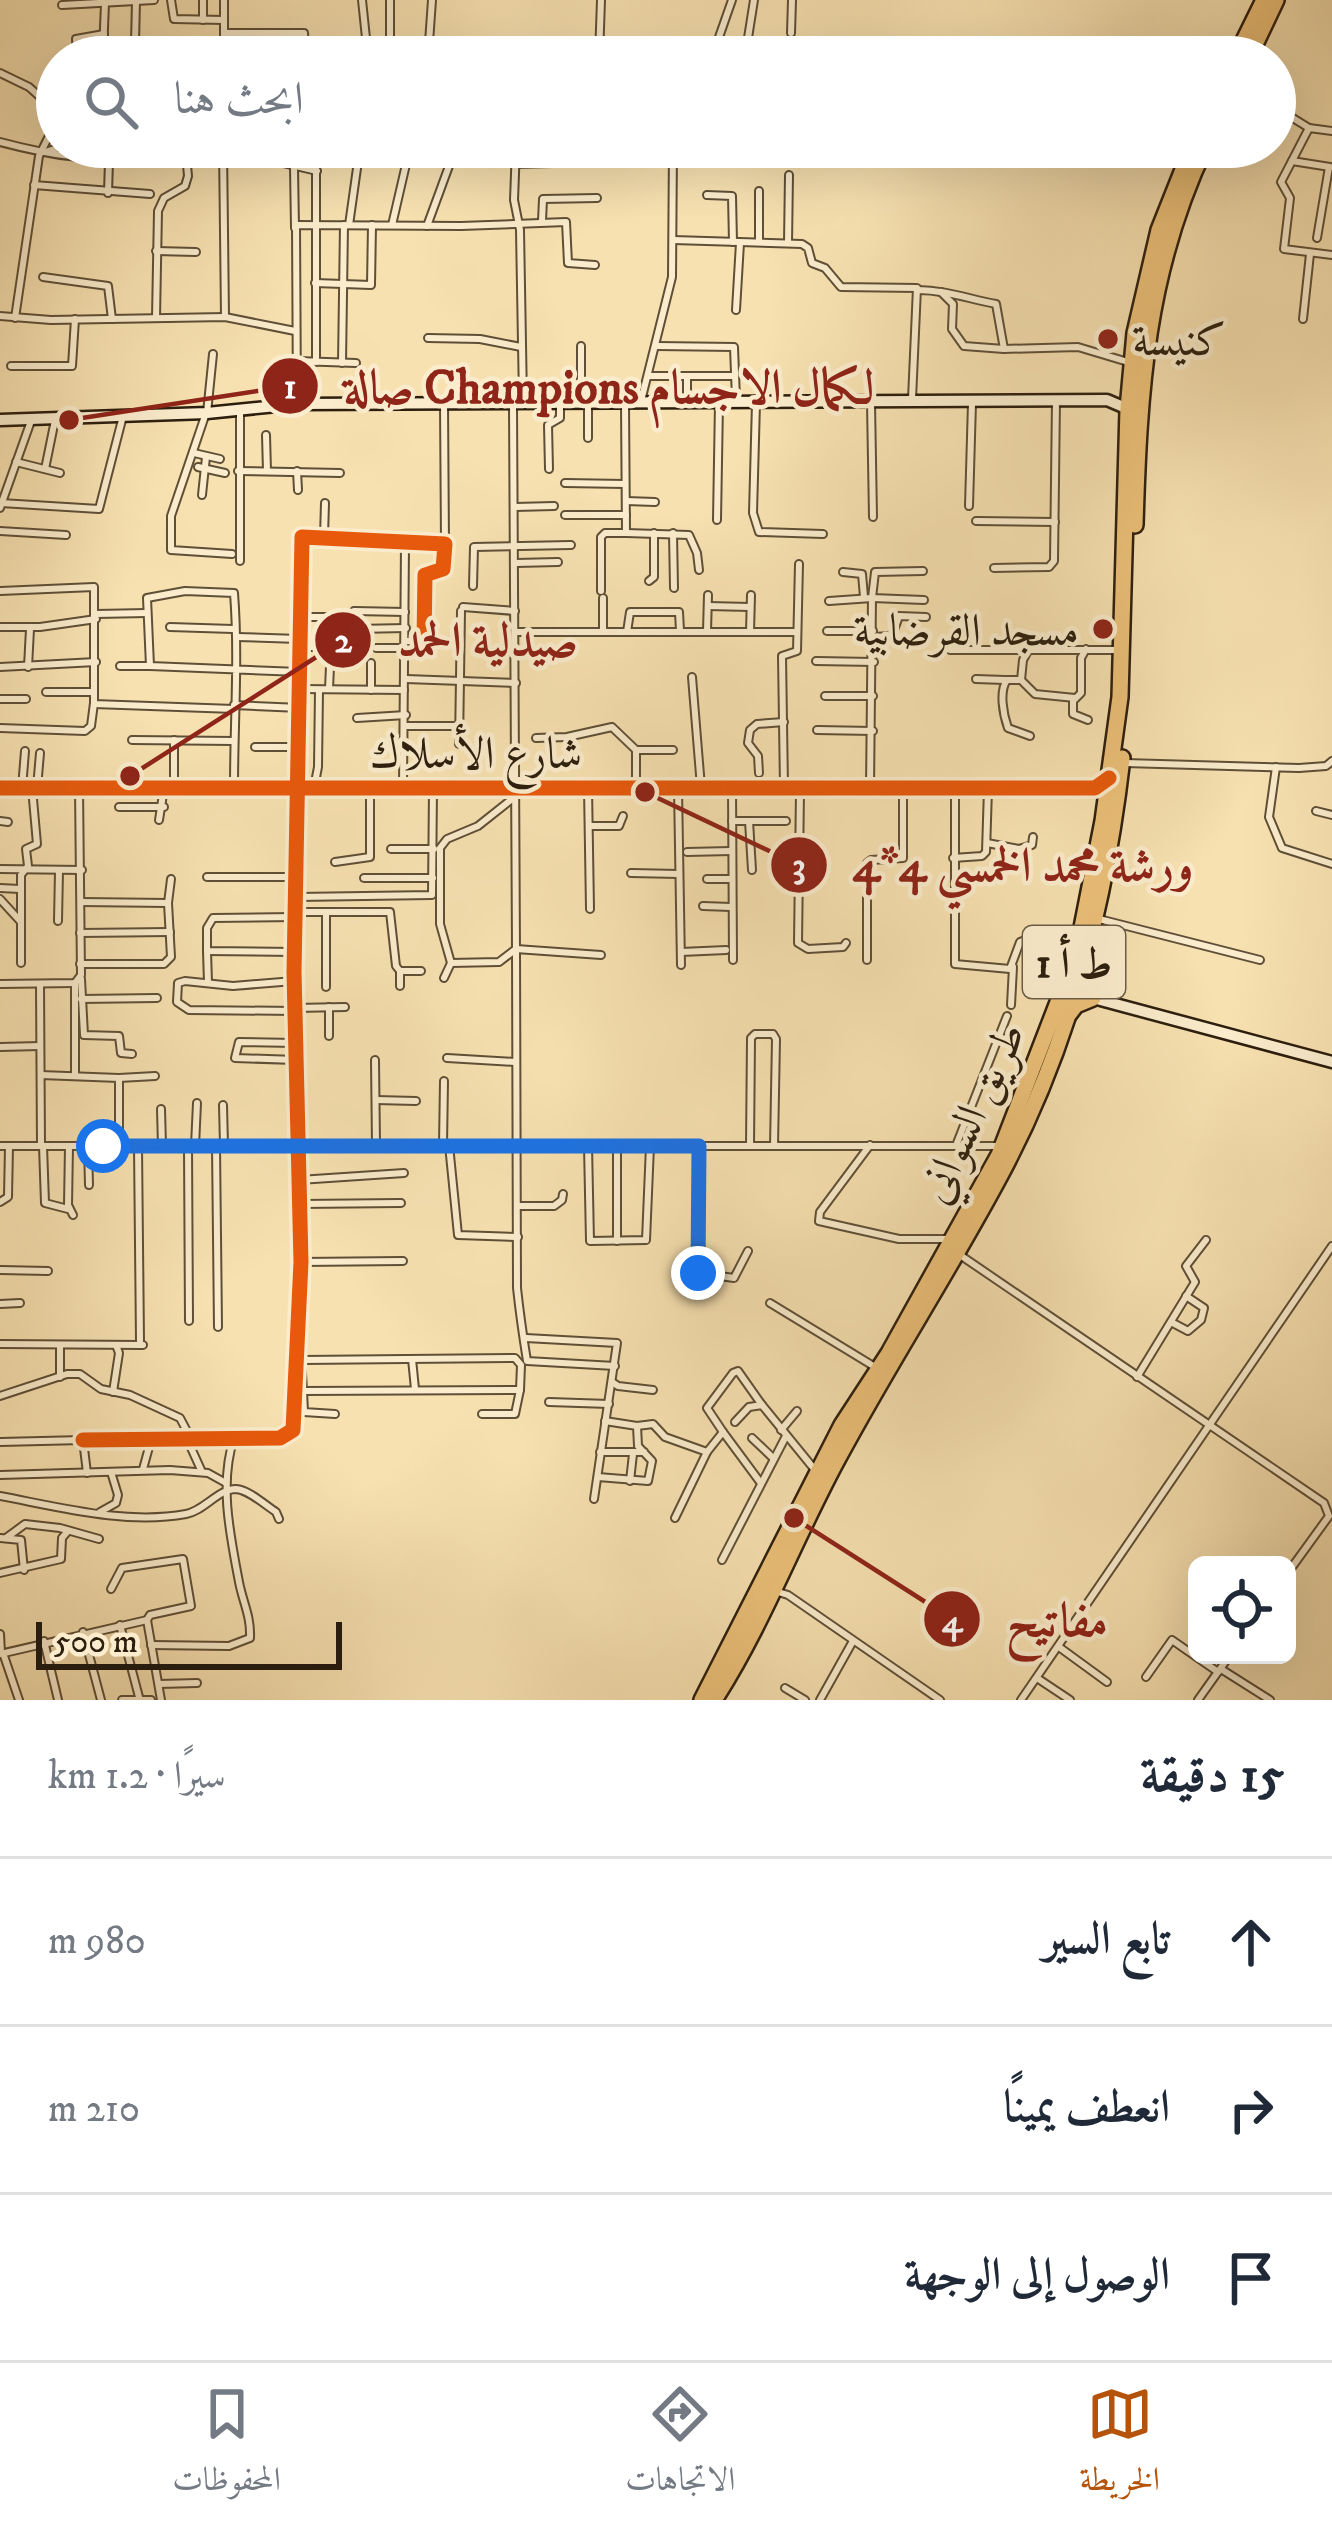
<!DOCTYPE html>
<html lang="ar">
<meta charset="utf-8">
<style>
:root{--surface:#fff;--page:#f2f2f3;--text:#1f2937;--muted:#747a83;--line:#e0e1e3;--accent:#b45309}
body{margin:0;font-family:"IM FELL DW Pica",Amiri,serif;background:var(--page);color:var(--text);direction:rtl}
.controls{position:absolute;right:36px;bottom:36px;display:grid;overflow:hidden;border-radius:18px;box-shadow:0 12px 48px #0002}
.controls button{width:108px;height:108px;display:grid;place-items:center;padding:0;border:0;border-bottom:3px solid var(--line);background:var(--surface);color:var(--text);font:60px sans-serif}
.scale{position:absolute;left:36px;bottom:30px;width:306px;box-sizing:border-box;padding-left:12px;border:6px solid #2c1e0e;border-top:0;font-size:33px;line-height:42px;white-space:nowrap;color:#2c1e0e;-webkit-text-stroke:9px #faeccc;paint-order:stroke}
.stop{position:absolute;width:36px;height:36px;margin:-27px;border:9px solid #1a73e8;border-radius:50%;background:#fff}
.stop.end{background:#1a73e8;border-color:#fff;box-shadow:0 3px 12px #0008}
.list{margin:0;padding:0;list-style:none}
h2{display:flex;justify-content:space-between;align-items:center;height:156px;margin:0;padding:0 48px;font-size:51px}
h2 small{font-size:39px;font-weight:400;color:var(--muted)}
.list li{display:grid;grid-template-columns:78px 1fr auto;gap:36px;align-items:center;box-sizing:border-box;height:168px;padding:0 48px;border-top:3px solid var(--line)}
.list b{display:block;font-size:45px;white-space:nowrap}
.list em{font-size:39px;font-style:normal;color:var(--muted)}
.icon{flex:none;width:66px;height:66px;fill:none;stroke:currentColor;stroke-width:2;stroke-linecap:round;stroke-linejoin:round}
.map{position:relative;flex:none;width:1332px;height:1700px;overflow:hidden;direction:ltr}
.search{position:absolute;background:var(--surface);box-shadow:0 12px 48px #0002;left:36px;right:36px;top:36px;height:132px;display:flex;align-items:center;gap:30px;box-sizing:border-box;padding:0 42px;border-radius:66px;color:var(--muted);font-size:45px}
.sheet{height:660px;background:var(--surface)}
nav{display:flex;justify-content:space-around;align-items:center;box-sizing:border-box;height:168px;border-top:3px solid var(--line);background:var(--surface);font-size:33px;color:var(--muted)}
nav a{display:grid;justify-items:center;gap:6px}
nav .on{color:var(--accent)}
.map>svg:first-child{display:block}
</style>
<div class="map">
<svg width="1332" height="1700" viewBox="0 0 1332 1700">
<rect width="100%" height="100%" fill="#f7e1b1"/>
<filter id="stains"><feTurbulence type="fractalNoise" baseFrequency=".00167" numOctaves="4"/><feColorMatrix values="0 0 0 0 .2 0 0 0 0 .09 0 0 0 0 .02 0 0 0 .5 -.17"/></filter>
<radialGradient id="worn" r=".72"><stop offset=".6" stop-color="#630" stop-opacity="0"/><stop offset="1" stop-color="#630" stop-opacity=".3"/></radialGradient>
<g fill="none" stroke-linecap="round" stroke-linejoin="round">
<defs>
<g id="street">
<polyline points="171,0 174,19 224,20"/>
<polyline points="203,0 203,20"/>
<polyline points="362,0 368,57"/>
<polyline points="390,0 390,57"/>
<polyline points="62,5 154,0"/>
<polyline points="224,33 304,33 306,57"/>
<polyline points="791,33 792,0"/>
<polyline points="748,38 754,0"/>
<polyline points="135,43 136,1"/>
<polyline points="103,53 105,3"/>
<polyline points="77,57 76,39 104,34"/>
<polyline points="224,57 224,0"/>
<polyline points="428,57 432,0"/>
<polyline points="599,57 601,0"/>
<polyline points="717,57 718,40 732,0"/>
<polyline points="0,73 29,87 47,103 53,128 39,156 15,318"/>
<polyline points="1275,107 1309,128 1332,131"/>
<polyline points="1309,128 1281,182 1290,198 1284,249 1332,255"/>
<path d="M 0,142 C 49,155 98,164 149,154"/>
<polyline points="223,147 225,317"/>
<polyline points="516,147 514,200 520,230 523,400"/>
<polyline points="196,149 223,149"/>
<polyline points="45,152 61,147"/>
<polyline points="253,156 317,171"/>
<polyline points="1292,161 1330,167"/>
<polyline points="515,164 590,162"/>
<polyline points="294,167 295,228"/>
<polyline points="34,185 150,194"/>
<polyline points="108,193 109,161"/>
<polyline points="707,195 732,196 733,242"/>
<polyline points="542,221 543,199 597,198"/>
<polyline points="349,225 360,147"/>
<polyline points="392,225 410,147"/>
<polyline points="427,226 456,147"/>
<polyline points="1317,238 1329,167"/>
<polyline points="673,240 802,244 808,248 812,263 825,268 841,287 917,288 912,399"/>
<polyline points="759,242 759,191"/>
<polyline points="788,243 789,175"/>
<polyline points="156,251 196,252"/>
<polyline points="43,277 108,286 112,319"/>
<polyline points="315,283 371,285 372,225"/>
<path d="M 918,290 C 945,290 969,299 996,304 L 1004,349 L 1078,347 L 1128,362"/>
<polyline points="941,292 953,304 952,329 964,346 1004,349"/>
<polyline points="736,310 740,243"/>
<polyline points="0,316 51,320 225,317 295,331"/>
<polyline points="156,318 158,211 164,198 185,186 188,176 186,154 161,153"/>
<polyline points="1303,319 1310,254"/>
<polyline points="428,338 480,339 521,347"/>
<polyline points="657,346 734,347 736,399"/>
<polyline points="297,361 356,363"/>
<polyline points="316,362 316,147"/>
<polyline points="342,363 344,225"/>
<polyline points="11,366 72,366 75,319"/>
<polyline points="649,376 735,376"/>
<polyline points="687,376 687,400"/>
<polyline points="581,400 581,346"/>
<polyline points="641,401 672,277 673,147"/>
<polyline points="444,403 445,544"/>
<polyline points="756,403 753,513 759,532 823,534"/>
<polyline points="871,403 873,517"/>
<polyline points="297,404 296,225 461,226 566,222 568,263 595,265"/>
<polyline points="588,404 588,438"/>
<polyline points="240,411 240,561"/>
<polyline points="206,413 171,516 171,550 232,554"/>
<polyline points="207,413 213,354"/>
<polyline points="266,435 267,471"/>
<polyline points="194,453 220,459"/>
<polyline points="16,462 60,473"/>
<polyline points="198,467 225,473"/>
<polyline points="45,469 55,420"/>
<polyline points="549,469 548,425 560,418 560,404"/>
<polyline points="238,471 340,473"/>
<polyline points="297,471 298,490"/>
<polyline points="565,483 625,484"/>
<polyline points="202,495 206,457"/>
<polyline points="626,501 655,502"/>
<polyline points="1,503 99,509 123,416"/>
<polyline points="969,506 972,403"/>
<polyline points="515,507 554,506"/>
<polyline points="0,508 31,421"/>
<polyline points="565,515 626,515"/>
<polyline points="717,520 719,403"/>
<polyline points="976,521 1055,522"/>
<polyline points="0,531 66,535"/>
<polyline points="626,533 689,535 697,553 699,570"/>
<polyline points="673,533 674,588"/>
<polyline points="324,536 325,503"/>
<polyline points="516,563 558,562"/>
<polyline points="994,568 1049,567 1054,561 1056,400"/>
<polyline points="923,571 875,572 872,598 924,600"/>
<polyline points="843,572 862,574 864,597"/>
<polyline points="649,581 654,577 654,533"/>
<polyline points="473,586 474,547 571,545"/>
<polyline points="0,591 94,587 94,704 234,709"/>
<polyline points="601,591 601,537 605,533 626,533 625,404"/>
<polyline points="829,601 872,598 870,788"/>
<polyline points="708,606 750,607"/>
<polyline points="463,607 515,611"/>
<polyline points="354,611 405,612"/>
<polyline points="96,614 147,613"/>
<polyline points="300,617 349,617"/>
<polyline points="0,627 40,627 96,619"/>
<polyline points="170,627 233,629"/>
<polyline points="357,629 406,628"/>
<polyline points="707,631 708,595"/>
<polyline points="827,631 873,631"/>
<polyline points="516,632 797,632"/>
<polyline points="603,632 603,598"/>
<polyline points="627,632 630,612 679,612 680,631"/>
<polyline points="750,632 751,595"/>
<polyline points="237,637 299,639"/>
<polyline points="873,637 892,636 899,616 926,617"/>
<polyline points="406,641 460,642"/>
<polyline points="300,647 351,647"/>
<polyline points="376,648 405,648"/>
<path d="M 1029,649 L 1023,660 L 1021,680 L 1007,680 C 999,691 1003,714 1008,728 L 1030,736"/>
<polyline points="1086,649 1081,658 1081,693 1073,701 1073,714 1088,720"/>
<polyline points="950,650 1119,650"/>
<polyline points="816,661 874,662"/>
<polyline points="371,663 371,690"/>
<polyline points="120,666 150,666"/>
<polyline points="0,667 96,662"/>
<polyline points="28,667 30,629"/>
<polyline points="692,677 701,787"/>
<polyline points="406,679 516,683"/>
<polyline points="976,679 1005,680"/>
<polyline points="1021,680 1035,694 1075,698"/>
<polyline points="300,689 404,690"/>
<polyline points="329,689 330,666"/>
<polyline points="46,692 94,692"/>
<polyline points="825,696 873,696"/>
<polyline points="0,699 26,699"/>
<polyline points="234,705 300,708"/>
<polyline points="357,718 406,715"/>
<polyline points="405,726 459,726"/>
<polyline points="0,728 85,731 91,726 94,703"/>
<polyline points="817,730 873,731"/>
<polyline points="536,738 567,737 612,727 636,750 673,750"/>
<polyline points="132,740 234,741"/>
<polyline points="459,744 461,611"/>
<polyline points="255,747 299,747"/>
<polyline points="1125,763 1299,768 1326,766 1332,761"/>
<polyline points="1276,767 1269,817 1282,848 1332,864"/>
<polyline points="759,773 758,756 748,743 750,730 757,724 784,722"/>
<path d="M 234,786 C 234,722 239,657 234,593 L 185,591 L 147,598 L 150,666 C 200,668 250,670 300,672"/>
<polyline points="403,787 405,544"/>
<polyline points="784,787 782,656 797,651 799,564"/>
<polyline points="22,788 25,751"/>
<polyline points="37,788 40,753"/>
<polyline points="174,788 174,740"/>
<polyline points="314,788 318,767 319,691"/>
<polyline points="588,788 590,909"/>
<polyline points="636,788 636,750"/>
<polyline points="678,788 681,965"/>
<polyline points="732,788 733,960"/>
<polyline points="955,788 955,964 1010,969 1020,942 1028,939 1046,942"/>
<polyline points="800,791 798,943 808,949 843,947 846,943"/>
<polyline points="119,807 164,807"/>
<polyline points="1316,811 1332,815"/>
<polyline points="159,820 164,788"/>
<polyline points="0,821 8,822"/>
<polyline points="732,821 786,821"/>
<polyline points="749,821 752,870"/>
<polyline points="589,826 619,826 623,816"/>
<polyline points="987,843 1019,849 1032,845 1033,837"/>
<polyline points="391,849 434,849"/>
<polyline points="687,852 731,851"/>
<polyline points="953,858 982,856 986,852 988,789"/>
<polyline points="335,862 370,857 370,790"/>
<polyline points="0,869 82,870"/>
<polyline points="631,873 679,874"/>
<polyline points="207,877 297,877"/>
<polyline points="364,878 433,878"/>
<polyline points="707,879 732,879"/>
<polyline points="0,888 20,889"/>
<polyline points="297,897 432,895 433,788"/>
<polyline points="0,899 21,922"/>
<polyline points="168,903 171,879"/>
<polyline points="703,906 731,907"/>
<polyline points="296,912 390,912 396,966 400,971 421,971"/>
<polyline points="326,912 326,987"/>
<polyline points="1099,919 1260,960"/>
<polyline points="58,921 59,871"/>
<polyline points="80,933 170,932"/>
<polyline points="207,951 208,983"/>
<polyline points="295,952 207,951 207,928 213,918 295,917"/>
<polyline points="681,952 726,950"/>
<path d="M 601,955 L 516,949 L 517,1288 C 520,1316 523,1336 527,1361 L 615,1366"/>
<polyline points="867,960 867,863 871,860 903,858 903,788"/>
<polyline points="21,963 21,875 28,866 26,849 37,844 32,788"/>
<polyline points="451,963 499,962 516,949 513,405"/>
<polyline points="80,964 164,964 171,957 168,903 81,902"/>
<polyline points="400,971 400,986"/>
<polyline points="444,978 451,963 440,924 440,848 447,839 478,826 517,795"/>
<polyline points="81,979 84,1035 119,1036 121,1053 132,1054"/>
<polyline points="294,981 233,986 185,981 178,983 177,1002 189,1010 295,1011"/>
<polyline points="0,984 75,983 81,975 79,788"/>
<polyline points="40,984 41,1146"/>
<polyline points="81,999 157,998"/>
<polyline points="1011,1005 1013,967"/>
<polyline points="329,1007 329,1036"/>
<polyline points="295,1008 345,1007"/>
<polyline points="295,1043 239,1042 235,1058 296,1060"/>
<polyline points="0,1047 40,1046"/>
<polyline points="447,1058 515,1062"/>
<polyline points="375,1060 376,1145"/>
<polyline points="75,1074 75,983"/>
<polyline points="41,1075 119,1078 119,1145"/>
<polyline points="119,1078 155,1076"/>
<polyline points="376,1100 416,1101"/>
<polyline points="223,1105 224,1146"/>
<polyline points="161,1109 162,1146"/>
<polyline points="957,1143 1007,1016"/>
<polyline points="443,1145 444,1081"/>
<polyline points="449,1145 458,1235 518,1237"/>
<polyline points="870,1145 820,1212 819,1221 899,1239 948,1239"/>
<polyline points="0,1146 999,1146"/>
<polyline points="43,1146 45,1203 68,1209"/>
<polyline points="69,1146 68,1205 73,1215"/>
<polyline points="88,1146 89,1185"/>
<polyline points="138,1146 140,1341"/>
<polyline points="188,1146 189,1321"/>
<polyline points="195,1146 197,1103"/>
<polyline points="216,1146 218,1327"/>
<polyline points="588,1146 590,1241 646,1240 650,1146"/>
<polyline points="617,1146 617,1241"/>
<polyline points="699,1146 698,1273 734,1278 748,1251"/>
<polyline points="750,1146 751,1038 755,1034 773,1034 776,1039 774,1146"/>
<polyline points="299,1180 404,1173"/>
<polyline points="0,1202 8,1197 9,1146"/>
<polyline points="300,1204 401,1203"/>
<polyline points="517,1206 554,1206 562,1200 563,1194"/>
<polyline points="960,1255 1324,1503 1329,1516 1287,1574"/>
<polyline points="301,1262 403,1261"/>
<polyline points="0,1270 48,1271"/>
<polyline points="770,1303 875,1367"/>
<polyline points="0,1304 20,1303"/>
<polyline points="1171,1322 1188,1331 1201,1320 1204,1308 1186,1296"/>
<polyline points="300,1337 303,1391 520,1390 521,1365 515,1358 303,1360"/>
<polyline points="526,1338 617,1343 594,1499"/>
<polyline points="0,1344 143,1345"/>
<polyline points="412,1359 415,1389"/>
<polyline points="60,1377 60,1345"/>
<polyline points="1137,1377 1195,1282 1186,1266 1206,1240"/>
<polyline points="612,1382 618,1386 653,1390"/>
<polyline points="303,1391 304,1412 335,1414"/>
<polyline points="113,1392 119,1353 116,1345"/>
<polyline points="0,1396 67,1374 80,1374 101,1389 130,1395 180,1418 190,1437"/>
<polyline points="549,1402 609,1404"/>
<polyline points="482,1414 515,1414 520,1390"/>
<polyline points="735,1422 749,1407 762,1405 815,1470"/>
<polyline points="637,1426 653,1424 665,1437 707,1452"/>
<polyline points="781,1430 797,1411"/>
<polyline points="723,1432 707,1408 733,1373 738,1371 762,1405"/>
<polyline points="752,1438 772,1457"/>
<polyline points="187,1439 202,1472"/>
<polyline points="83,1440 280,1438 293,1430 301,1262 294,972 302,537 445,544 443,569 425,575 424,641"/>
<polyline points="0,1442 83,1440 87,1473"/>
<polyline points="600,1452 644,1452"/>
<polyline points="143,1469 151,1440"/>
<polyline points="0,1475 170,1470 208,1473 226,1483"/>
<polyline points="598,1477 648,1481 652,1461 638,1446 637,1426 605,1421"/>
<polyline points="630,1481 633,1454"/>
<path d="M 0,1496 C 59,1507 126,1525 186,1514 C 204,1511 218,1489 236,1489 C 249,1490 265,1505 276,1512 L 279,1519"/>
<polyline points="100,1512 116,1503 118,1495 111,1472"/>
<polyline points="675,1518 707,1452 723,1432 760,1482"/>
<polyline points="0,1538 21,1540 24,1570"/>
<polyline points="6,1538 25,1524 60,1528 99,1539"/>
<polyline points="722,1560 786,1436"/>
<polyline points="0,1573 61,1559 62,1538 68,1531"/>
<polyline points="111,1589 122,1568 183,1559 191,1606 150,1615 147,1620"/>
<polyline points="775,1591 788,1595 940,1700"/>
<polyline points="120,1625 139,1697"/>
<polyline points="83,1632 101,1700"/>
<polyline points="0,1634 1,1653"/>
<polyline points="44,1641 58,1700"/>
<path d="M 151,1645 L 229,1646 L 250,1638 C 251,1616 243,1603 239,1582 C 230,1535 219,1483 234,1438"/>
<polyline points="1059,1647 1107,1682"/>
<polyline points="3,1653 19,1700"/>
<polyline points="0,1654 147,1620 161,1700"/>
<polyline points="1221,1669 1270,1700"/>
<polyline points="1146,1677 1172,1640 1218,1672"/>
<polyline points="1037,1678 1070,1700"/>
<polyline points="159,1684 197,1683"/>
<polyline points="785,1688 805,1700"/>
<polyline points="122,1700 151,1700"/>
<polyline points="820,1700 853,1641"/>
<polyline points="1021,1700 1332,1246"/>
<polyline points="1198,1700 1230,1655"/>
</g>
<g id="secondary">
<polyline points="0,420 207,413 297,404 1107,400 1128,409"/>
<polyline points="0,788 1095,788 1109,778"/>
<polyline points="1093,998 1332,1062"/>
</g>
<g id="highway">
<polyline points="1236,57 1264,0"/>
<polyline points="1249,57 1276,0"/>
<path d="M 1135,525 C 1139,389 1146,272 1205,147"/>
<polyline points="1069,1014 1076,1005 1093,998 1084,987 1082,971"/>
<polyline points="702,1700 842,1425 889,1353 999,1155 1077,953 1103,821 1120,697 1128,409 1135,333 1159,230 1192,147"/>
<path d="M 714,1700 C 763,1624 795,1537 838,1458 C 891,1359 953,1265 1005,1166 C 1071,1040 1106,899 1122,758"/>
</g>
</defs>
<use href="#street" stroke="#5f4f37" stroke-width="10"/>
<use href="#secondary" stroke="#2c1e0e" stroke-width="15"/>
<use href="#highway" stroke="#2c1e0e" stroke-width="20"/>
<use href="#street" stroke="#faeccc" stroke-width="6"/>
<use href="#secondary" stroke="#faeccc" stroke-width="10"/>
<use href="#highway" stroke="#ecc078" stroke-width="15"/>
<defs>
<g id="cycleway">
<polyline points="0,788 1095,788 1109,778"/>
<polyline points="83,1440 280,1438 293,1430 301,1262 294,972 302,537 445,544 443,569 425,575 424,641"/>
</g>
</defs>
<use href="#cycleway" stroke="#faeccc" stroke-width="22"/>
<use href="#cycleway" stroke="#e8590c" stroke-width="15"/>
</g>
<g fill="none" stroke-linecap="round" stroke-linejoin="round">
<polyline stroke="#1a73e8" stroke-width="15" points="103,1146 699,1146 698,1273"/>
</g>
<g fill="#8f2418" stroke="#faeccc" stroke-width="4.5">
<circle cx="1108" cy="339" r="12"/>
<circle cx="1103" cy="629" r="12"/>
</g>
<g text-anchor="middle" stroke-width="9" stroke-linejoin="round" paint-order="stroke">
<rect fill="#faeccc" stroke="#6a5c47" stroke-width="3" x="1023" y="926" width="102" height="72" rx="9"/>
<g font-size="42" font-weight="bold" fill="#2c1e0e">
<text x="1074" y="977">ط أ 1</text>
</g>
<g font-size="45" fill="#2c1e0e" stroke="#faeccc" text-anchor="start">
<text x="1132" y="355">كنيسة</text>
<text x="1079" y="645" text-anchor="end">مسجد القرضابية</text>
</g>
<g font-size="45" fill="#2c1e0e" stroke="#faeccc">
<text x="476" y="768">شارع الأسلاك</text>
<text transform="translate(971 1112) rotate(-65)" y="16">طريق السواني</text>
</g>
</g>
<path fill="none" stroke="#8f2418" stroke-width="4.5" d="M69 420L290 386M130 776L343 640M645 792L799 865M794 1518L952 1619"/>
<g fill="#8f2418" stroke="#faeccc" stroke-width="4.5">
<circle cx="69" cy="420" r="12"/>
<circle cx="130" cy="776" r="12"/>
<circle cx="645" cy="792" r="12"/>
<circle cx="794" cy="1518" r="12"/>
<circle cx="290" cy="386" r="30"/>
<circle cx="343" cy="640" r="30"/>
<circle cx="799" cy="865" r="30"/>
<circle cx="952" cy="1619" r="30"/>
</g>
<g font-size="36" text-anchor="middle" font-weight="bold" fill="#fff">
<text x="290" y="398">1</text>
<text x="343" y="652">2</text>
<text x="799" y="877">3</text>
<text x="952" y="1632">4</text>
</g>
<g font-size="48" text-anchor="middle" font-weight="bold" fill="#8f2418" stroke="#faeccc" stroke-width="9" stroke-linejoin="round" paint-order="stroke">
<text x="609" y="403">صالة Champions لكمال الاجسام</text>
<text x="488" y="656">صيدلية الحمد</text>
<text x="1023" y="881">4*4 ورشة محمد الخمسي</text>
<text x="1057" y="1636">مفاتيح</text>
</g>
<rect width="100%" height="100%" filter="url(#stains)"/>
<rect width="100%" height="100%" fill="url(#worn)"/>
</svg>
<div class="controls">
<button><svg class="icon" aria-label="locate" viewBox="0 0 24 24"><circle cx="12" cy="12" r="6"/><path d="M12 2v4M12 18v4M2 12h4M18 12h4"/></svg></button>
</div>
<div class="scale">500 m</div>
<div class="stop" style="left:103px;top:1146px"></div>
<div class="stop end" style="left:698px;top:1273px"></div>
<div class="search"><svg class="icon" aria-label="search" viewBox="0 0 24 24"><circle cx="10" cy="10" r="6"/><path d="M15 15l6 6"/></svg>ابحث هنا</div>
</div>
<section class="sheet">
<h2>15 دقيقة<small>سيرًا · 1.2 km</small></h2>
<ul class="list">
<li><svg class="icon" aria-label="ahead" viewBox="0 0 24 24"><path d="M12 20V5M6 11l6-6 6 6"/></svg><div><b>تابع السير</b></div><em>980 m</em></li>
<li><svg class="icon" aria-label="right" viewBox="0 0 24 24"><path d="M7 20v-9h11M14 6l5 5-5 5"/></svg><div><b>انعطف يمينًا</b></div><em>210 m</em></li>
<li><svg class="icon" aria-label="arrive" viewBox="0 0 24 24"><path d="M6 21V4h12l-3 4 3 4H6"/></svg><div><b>الوصول إلى الوجهة</b></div></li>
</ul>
</section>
<nav>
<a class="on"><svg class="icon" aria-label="map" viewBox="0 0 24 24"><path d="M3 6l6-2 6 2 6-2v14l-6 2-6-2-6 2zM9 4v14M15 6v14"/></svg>الخريطة</a>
<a><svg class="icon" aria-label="directions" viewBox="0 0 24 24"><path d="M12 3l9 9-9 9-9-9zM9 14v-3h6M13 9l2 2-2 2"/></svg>الاتجاهات</a>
<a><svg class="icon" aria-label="saved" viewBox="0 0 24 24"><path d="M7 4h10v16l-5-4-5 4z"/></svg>المحفوظات</a>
</nav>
